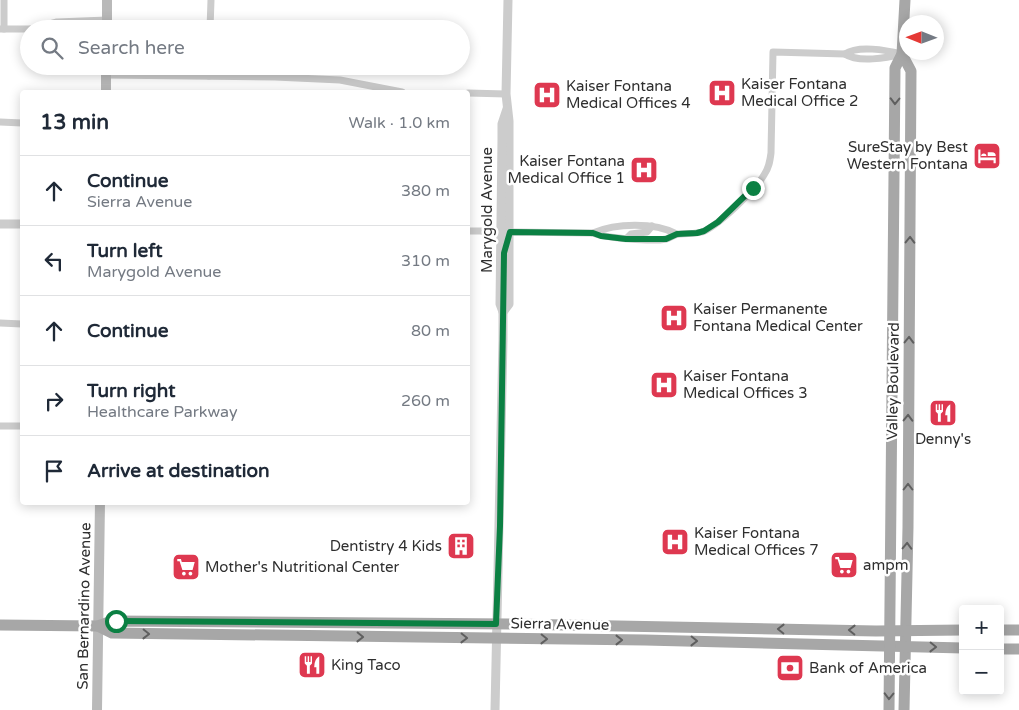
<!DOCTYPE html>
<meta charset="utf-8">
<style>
:root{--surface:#fff;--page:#f6f6f7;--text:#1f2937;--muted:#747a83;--line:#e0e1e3}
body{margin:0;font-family:"Varela Round",sans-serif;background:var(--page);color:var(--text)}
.controls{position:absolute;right:15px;bottom:15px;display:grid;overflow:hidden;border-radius:5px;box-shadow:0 2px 12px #0003}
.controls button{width:45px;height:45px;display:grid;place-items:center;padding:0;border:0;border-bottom:1px solid var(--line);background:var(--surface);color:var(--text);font:25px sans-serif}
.compass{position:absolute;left:899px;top:15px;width:45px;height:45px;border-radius:50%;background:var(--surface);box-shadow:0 2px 12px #0003;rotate:271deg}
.stop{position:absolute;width:15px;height:15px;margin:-11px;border:4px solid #0b8043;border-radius:50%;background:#fff}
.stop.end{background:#0b8043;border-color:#fff;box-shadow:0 1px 5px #0008}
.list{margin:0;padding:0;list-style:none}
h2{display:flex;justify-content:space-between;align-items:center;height:65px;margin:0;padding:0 20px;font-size:21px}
h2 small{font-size:16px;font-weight:400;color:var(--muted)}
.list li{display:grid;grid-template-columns:32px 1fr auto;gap:15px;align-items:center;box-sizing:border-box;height:70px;padding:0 20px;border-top:1px solid var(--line)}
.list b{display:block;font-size:19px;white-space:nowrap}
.list p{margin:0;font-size:16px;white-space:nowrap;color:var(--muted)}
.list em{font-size:16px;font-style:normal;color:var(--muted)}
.icon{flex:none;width:28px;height:28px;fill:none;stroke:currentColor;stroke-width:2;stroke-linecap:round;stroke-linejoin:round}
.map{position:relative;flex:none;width:1019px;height:710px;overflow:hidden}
.search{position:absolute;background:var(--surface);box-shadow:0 2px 12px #0003;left:20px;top:20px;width:450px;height:55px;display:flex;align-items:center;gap:12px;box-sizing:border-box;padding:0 18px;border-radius:28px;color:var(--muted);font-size:19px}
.panel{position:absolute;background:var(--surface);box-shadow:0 2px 12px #0003;left:20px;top:90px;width:450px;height:415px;border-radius:5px}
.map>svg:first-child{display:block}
</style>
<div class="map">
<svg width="1019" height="710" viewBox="0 0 1019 710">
<rect width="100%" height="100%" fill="#fff"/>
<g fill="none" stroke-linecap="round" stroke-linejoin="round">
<g stroke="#ccc" stroke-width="7">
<polyline points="0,29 29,29"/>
<polyline points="4,29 4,0"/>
<polyline points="31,29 57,22 107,20"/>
<polyline points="210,29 211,0"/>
<path d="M 845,54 C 858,45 886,50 901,54"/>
<polyline points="106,75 275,77 340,80 402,92"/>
<polyline points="209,76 210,66"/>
<polyline points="468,93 506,94"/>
<polyline points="0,122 22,123"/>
<polyline points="468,231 501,231"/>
<path d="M 510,232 L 593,233 C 606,238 652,242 666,239 C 671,238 674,234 680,234 C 687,233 695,234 702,232 C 718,226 755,190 764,175 C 769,168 770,161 771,153 L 773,52 L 845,54 C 858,63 887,58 902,54"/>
<path d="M 593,233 C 616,223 654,222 677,234"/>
<polyline points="627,238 631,234 647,232 652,226"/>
<polyline points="0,323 22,324"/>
<polyline points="0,426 22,426"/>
</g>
<g stroke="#ccc" stroke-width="9">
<polyline points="0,224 22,224"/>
<polyline points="503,312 509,304 509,121 506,94 508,0"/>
<polyline points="495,710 503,339 503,312 500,304 502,139 502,124 507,109"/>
</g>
<g stroke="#b9b9b9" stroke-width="10">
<polyline points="107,29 107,0"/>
<polyline points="106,92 106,66"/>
<polyline points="97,710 100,502"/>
</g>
<g stroke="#a7a7a7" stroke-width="11">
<polyline points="902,54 911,71 908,527 904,710"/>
<polyline points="0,625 98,626 112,621 512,624 876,631 963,630"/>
<polyline points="98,626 112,633 645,640 963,648"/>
<polyline points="1000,630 1019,630"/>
<polyline points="1000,649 1019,649"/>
<path d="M 889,710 C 893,496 891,282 895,68 L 902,54 L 905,0"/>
</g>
</g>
<defs><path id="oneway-chevron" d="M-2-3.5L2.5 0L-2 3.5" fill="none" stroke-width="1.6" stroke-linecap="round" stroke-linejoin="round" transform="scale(1.25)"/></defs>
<g stroke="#5f5f5f">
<use href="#oneway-chevron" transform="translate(895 101) rotate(91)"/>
<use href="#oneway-chevron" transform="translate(910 240) rotate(-89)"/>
<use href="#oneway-chevron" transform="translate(909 340) rotate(-89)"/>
<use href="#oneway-chevron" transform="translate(908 418) rotate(-89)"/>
<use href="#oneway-chevron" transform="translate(908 487) rotate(-90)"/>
<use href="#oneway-chevron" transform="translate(907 546) rotate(-88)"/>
<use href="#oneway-chevron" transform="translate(781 629) rotate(-179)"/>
<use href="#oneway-chevron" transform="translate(852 630) rotate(-179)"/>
<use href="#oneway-chevron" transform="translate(146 634) rotate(1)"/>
<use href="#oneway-chevron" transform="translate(360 637) rotate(1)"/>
<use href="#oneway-chevron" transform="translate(464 638) rotate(1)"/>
<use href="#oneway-chevron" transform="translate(544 639) rotate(1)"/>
<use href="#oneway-chevron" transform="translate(619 640)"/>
<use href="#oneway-chevron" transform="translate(694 641) rotate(1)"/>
<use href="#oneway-chevron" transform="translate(933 647) rotate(1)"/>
<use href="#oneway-chevron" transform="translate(889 696) rotate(91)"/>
</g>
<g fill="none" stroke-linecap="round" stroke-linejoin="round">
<polyline stroke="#0b8043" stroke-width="6" points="116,621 496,624 500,526 504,253 510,232 593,233 601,236 626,239 666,239 677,234 697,233 704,231 718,222 753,188"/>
</g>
<defs>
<symbol id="hospital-square" viewBox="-11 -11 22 22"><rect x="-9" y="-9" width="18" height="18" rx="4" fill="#de3850" stroke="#fff"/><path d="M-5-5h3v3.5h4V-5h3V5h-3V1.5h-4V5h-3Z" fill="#fff"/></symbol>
<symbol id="hotel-square" viewBox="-11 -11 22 22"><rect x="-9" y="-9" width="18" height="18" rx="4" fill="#de3850" stroke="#fff"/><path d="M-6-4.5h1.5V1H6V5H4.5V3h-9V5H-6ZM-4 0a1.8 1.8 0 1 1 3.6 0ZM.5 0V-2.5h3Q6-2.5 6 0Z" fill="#fff"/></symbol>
<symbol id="restaurant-square" viewBox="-11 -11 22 22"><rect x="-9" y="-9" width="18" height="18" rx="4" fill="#de3850" stroke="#fff"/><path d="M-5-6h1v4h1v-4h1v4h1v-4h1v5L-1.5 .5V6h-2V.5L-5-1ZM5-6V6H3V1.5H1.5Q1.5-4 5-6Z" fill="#fff"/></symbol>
<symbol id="building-square" viewBox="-11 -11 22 22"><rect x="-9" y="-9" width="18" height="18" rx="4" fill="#de3850" stroke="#fff"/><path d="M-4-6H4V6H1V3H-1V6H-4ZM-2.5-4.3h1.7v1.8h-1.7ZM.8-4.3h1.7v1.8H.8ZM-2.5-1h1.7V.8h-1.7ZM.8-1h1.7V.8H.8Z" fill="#fff"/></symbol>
<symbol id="supermarket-square" viewBox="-11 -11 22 22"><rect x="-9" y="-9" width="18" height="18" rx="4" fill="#de3850" stroke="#fff"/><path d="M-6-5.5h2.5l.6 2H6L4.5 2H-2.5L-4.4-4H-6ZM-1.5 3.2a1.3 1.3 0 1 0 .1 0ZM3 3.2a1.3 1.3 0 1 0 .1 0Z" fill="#fff"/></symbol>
<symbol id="bank-square" viewBox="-11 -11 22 22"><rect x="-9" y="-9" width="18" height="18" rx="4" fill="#de3850" stroke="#fff"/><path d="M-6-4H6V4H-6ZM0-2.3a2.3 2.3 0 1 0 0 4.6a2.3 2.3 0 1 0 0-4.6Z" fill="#fff"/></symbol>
</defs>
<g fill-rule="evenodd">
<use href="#hospital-square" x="706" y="77" width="32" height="32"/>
<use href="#hospital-square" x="531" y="79" width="32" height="32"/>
<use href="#hotel-square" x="971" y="140" width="32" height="32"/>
<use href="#hospital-square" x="628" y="154" width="32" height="32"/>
<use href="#hospital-square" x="658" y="302" width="32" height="32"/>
<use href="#hospital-square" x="648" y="369" width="32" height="32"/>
<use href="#restaurant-square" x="927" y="397" width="32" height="32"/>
<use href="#hospital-square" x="659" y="526" width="32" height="32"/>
<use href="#building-square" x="445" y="530" width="32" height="32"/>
<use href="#supermarket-square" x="828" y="549" width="32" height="32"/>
<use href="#supermarket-square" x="170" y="551" width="32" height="32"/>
<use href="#restaurant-square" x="296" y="649" width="32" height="32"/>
<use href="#bank-square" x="774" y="652" width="32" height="32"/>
</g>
<g text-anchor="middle" stroke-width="5" stroke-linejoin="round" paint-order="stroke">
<g font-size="15" fill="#2f2f2f" stroke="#fff" text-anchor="start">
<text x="741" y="89">Kaiser Fontana<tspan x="741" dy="17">Medical Office 2</tspan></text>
<text x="566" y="91">Kaiser Fontana<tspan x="566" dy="17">Medical Offices 4</tspan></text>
<text x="968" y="152" text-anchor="end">SureStay by Best<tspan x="968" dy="17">Western Fontana</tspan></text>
<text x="625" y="166" text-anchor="end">Kaiser Fontana<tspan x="625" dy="17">Medical Office 1</tspan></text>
<text x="693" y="314">Kaiser Permanente<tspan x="693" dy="17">Fontana Medical Center</tspan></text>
<text x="683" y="381">Kaiser Fontana<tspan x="683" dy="17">Medical Offices 3</tspan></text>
<text x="943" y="444" text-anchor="middle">Denny's</text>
<text x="694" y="538">Kaiser Fontana<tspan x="694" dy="17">Medical Offices 7</tspan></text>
<text x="442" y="551" text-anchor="end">Dentistry 4 Kids</text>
<text x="863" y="570">ampm</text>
<text x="205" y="572">Mother's Nutritional Center</text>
<text x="331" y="670">King Taco</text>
<text x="809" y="673">Bank of America</text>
</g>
<g font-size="15" fill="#2f2f2f" stroke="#fff">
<text transform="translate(487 210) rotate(-90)" y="5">Marygold Avenue</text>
<text transform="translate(893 381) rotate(-89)" y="5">Valley Boulevard</text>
<text transform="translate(84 606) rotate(-89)" y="5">San Bernardino Avenue</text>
<text transform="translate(560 624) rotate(1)" y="5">Sierra Avenue</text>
</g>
</g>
</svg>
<div class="controls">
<button>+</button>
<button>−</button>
</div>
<svg class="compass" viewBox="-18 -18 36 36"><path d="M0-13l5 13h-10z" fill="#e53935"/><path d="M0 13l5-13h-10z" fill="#747a83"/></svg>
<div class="stop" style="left:116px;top:621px"></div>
<div class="stop end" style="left:753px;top:188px"></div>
<div class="search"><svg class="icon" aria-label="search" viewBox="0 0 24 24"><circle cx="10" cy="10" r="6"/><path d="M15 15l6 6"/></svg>Search here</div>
<section class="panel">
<h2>13 min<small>Walk · 1.0 km</small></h2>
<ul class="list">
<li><svg class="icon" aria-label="ahead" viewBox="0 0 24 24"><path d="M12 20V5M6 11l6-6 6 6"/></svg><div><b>Continue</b><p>Sierra Avenue</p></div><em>380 m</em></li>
<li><svg class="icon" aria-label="left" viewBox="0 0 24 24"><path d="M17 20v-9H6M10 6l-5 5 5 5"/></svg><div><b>Turn left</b><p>Marygold Avenue</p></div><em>310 m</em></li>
<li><svg class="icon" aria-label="ahead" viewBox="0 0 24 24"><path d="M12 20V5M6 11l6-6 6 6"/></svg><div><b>Continue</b></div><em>80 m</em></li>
<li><svg class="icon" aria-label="right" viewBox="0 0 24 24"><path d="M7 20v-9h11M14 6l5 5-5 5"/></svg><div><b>Turn right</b><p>Healthcare Parkway</p></div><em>260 m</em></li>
<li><svg class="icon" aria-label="arrive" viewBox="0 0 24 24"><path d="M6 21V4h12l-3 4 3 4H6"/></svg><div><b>Arrive at destination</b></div></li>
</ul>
</section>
</div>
